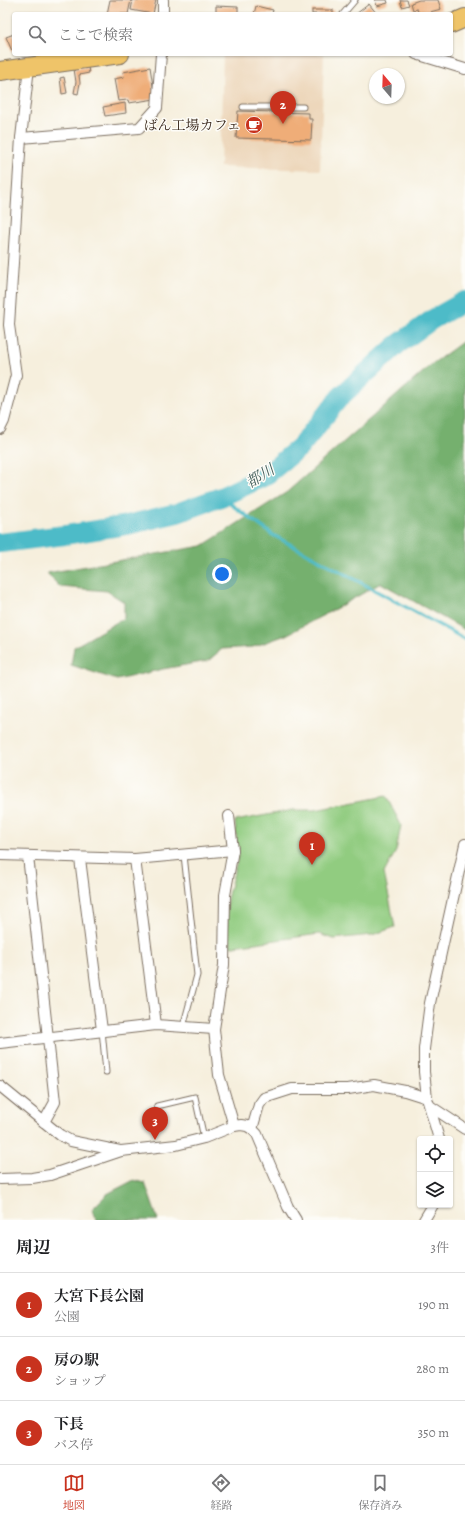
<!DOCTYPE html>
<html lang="ja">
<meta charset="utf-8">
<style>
:root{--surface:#fff;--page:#f6f6f6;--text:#202124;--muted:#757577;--line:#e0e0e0;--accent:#c8321e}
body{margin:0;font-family:Alegreya,"Noto Serif JP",serif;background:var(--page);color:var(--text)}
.controls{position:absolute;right:12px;bottom:12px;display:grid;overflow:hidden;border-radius:4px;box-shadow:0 1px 3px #0004}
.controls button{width:36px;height:36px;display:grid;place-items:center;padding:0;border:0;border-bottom:1px solid var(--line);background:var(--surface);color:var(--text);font:20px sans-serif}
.compass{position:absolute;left:369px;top:68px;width:36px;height:36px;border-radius:50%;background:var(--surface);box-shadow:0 1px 3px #0004;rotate:341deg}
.you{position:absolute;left:222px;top:574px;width:14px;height:14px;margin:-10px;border:3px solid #fff;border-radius:50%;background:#1a73e8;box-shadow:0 0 0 6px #1a73e833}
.badge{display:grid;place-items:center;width:26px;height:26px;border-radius:50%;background:var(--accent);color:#fff;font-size:13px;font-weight:700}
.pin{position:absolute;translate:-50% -33px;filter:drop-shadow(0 1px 2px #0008)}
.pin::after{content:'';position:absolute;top:21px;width:14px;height:12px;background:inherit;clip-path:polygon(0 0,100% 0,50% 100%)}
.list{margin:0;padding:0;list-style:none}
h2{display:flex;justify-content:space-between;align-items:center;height:52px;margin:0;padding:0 16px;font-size:17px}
h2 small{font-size:13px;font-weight:400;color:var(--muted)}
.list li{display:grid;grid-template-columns:26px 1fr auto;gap:12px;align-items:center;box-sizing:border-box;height:64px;padding:0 16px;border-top:1px solid var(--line)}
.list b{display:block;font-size:15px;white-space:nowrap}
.list p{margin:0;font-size:13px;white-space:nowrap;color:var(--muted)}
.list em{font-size:13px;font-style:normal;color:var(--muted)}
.icon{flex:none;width:22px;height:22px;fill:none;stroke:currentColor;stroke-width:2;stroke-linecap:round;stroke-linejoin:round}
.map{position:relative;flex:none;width:465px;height:1220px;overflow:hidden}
.search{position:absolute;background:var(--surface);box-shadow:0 1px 3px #0004;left:12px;right:12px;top:12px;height:44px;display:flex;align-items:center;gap:10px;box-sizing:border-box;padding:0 14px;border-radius:4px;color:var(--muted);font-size:15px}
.sheet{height:244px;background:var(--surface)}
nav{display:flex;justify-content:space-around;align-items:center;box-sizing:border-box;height:56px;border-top:1px solid var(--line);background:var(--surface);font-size:11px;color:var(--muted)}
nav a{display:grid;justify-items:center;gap:2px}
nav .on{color:var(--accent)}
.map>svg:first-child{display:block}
</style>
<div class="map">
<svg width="465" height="1220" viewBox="0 0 465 1220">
<rect width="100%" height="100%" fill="#fdfcf7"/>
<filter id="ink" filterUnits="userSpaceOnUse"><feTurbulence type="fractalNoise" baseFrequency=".025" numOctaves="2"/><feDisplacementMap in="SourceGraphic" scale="8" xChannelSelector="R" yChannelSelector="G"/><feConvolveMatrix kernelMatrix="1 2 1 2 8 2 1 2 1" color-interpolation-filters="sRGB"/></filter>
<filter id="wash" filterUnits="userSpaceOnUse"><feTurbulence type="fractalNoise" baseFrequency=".012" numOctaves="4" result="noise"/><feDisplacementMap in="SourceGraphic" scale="16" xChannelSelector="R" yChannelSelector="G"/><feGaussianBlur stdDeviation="0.9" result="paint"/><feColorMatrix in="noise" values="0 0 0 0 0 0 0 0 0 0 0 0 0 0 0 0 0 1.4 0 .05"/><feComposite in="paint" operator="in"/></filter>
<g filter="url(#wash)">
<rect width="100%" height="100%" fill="#f6efdd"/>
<polygon fill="#edd7bb" points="223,54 324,54 320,170 220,167"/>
<polygon fill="#91cc80" stroke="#667b4f" points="386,796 401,825 396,851 384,873 395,927 372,935 333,939 319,934 227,947 227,899 238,857 235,821 293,810 315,810"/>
<g fill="#74b06e" stroke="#586d46">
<polygon points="465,340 465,630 381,583 335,609 286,635 253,647 222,649 208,661 163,669 117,680 71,665 74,647 124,618 124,602 107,591 60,587 47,573 202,546 287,492 432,364"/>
<polygon points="134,1180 145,1183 158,1220 97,1220 92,1209 107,1194"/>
</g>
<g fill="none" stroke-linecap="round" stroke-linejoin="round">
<polyline stroke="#4ebbc8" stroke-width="3.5" points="221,497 273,535 465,639"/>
<polyline stroke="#4ebbc8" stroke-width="20" points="0,543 65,535 127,525 177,513 221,497 265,476 300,447 340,397 397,345 433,319 465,301"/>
</g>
<g id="blocks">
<g fill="#efad78">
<polygon points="110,0 131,0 128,14 107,14"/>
<polygon points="133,0 156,0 153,14 131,10"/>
<polygon points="375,0 387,0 388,3 377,6"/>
<polygon points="400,0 407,0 409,5 402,7"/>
<polygon points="419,0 438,0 441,9 430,12 431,14 423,14 423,12 419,14 417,9 413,10 411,3"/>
<polygon points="369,4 377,14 356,14"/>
<polygon points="216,6 238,7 238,14 216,14"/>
<polygon points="256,6 273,10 272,14 254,14"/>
<rect x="312" y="10" width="21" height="4"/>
<polygon points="14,34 14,50 12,51 6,37"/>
<polygon points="88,67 89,73 79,75 80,83 78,94 74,93 76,82 74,69"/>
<polygon points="150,67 155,99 129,103 128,100 118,101 114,79 124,77 123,72"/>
<polygon points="64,77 67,93 62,94 60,78"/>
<polygon points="125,103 126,113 105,116 103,107"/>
<polygon points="238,111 309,113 309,119 312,119 311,140 236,138"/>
</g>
</g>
</g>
<g filter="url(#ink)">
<use href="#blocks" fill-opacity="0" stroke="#7c6f61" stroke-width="1"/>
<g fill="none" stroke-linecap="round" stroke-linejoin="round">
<defs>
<g id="lane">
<polyline points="343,14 355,0"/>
<polyline points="243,107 303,107"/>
<polyline points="183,1027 197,975 184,855"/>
<polyline points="102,1030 106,1072"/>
<polyline points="157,1106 195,1097 204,1138"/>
</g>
<g id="street">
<polyline points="163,14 163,0"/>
<polyline points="416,54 465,69"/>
<polyline points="21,138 139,128 157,108 161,54"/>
<polyline points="0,429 4,421 16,375 9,325 21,138 29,67"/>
<polyline points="229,816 233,850 225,895 224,965 214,1029 219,1075 234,1126"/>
<polyline points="0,855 135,859 233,850"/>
<polyline points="28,856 55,1102 44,1122"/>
<polyline points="80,859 102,1030"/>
<polyline points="135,859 156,1025"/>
<polyline points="0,1043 156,1025 214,1029"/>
<polyline points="0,1086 60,1135 71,1141 120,1151"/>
<polyline points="430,1106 465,1129"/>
<polyline points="252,1129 259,1105 264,1098 292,1089 348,1089 374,1085 405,1091 427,1098"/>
<polyline points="439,1139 427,1098 424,1072 424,1049 430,1003 465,844"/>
<polyline points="0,1179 32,1178 50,1175 121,1151 176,1145 204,1138 234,1126 241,1125 247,1126 252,1129 257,1134 288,1207 296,1220"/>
<polyline points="424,1220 433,1205"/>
</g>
<g id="highway">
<polyline points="451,24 465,18"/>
<polyline points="0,71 120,54"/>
</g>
</defs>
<use href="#lane" stroke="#7c6f61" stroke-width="7"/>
<use href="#street" stroke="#7c6f61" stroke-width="12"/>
<use href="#highway" stroke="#7c6f61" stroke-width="20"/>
<use href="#lane" stroke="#fff" stroke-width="5"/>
<use href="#street" stroke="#fff" stroke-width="10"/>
<use href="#highway" stroke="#efc469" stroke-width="18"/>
</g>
</g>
<defs>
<symbol id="cafe-disc" viewBox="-11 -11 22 22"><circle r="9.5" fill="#c8321e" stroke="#fdfcf7"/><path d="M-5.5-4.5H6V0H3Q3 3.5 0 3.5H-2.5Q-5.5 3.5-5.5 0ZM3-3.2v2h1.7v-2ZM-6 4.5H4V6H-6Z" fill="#fff"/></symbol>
</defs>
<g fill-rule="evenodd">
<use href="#cafe-disc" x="244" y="115" width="20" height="20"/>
</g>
<g text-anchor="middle" stroke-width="3" stroke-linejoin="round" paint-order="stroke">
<g font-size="14" fill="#3b2a1e" stroke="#fdfcf7" text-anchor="end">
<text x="241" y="130">ばん工場カフェ</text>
</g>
<g font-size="15" font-style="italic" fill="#425d5a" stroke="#fdfcf7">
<text transform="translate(260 476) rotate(-32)" y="5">都川</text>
</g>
</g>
</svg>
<div class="controls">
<button><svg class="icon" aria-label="locate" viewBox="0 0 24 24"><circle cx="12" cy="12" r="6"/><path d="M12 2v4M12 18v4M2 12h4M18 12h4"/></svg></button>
<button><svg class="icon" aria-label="layers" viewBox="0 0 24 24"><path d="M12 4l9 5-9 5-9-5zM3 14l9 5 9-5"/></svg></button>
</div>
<svg class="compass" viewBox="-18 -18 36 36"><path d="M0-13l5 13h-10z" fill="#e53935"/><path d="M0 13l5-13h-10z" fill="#757577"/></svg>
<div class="you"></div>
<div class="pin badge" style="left:312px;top:865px">1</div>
<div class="pin badge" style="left:283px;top:124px">2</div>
<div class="pin badge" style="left:155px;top:1140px">3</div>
<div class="search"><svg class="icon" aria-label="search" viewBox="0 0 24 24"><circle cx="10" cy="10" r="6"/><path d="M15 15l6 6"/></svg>ここで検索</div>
</div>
<section class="sheet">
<h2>周辺<small>3件</small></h2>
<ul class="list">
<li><span class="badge">1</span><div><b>大宮下長公園</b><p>公園</p></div><em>190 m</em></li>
<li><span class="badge">2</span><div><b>房の駅</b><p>ショップ</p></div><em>280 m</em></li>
<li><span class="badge">3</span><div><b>下長</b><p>バス停</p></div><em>350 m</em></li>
</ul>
</section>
<nav>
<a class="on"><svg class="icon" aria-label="map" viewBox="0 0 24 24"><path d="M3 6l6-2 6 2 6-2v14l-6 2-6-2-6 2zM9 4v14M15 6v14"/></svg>地図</a>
<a><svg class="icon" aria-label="directions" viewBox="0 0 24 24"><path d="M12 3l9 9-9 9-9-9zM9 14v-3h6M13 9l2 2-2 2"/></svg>経路</a>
<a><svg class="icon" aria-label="saved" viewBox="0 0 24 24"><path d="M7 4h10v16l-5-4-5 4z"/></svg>保存済み</a>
</nav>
